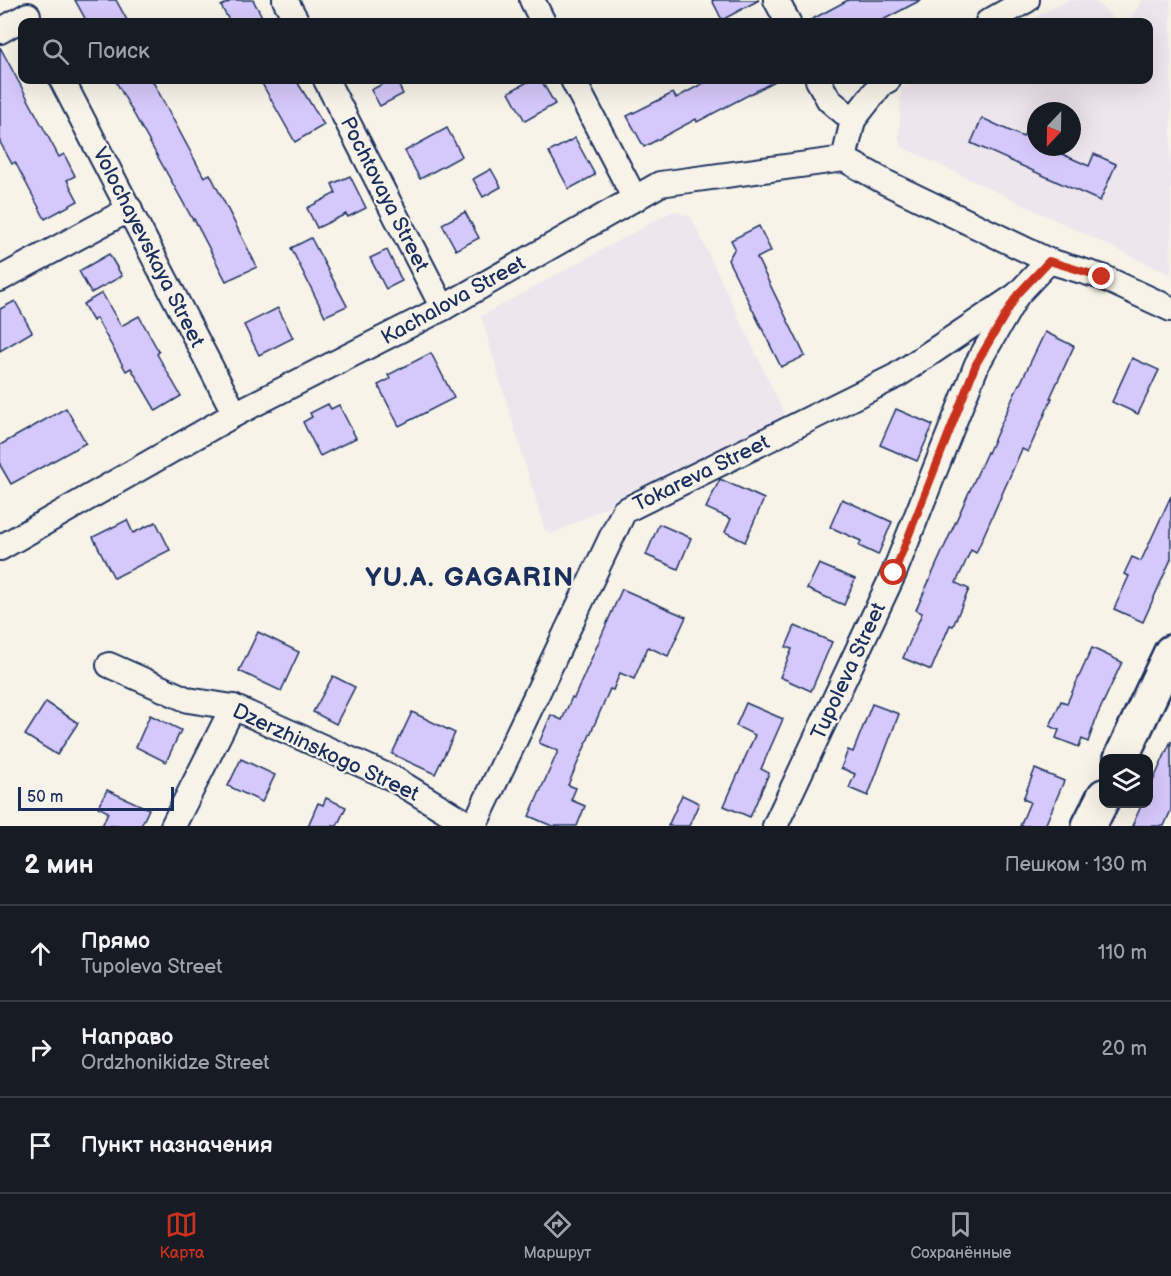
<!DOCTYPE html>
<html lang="ru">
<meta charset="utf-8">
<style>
:root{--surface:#171b24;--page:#20242c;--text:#f1f3f6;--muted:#9ea1a6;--line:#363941;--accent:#c8321e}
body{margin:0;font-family:"Balsamiq Sans",sans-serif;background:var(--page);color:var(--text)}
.controls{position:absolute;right:18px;bottom:18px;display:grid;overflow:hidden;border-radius:12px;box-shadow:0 6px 24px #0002}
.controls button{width:54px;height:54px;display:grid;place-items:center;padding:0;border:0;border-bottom:2px solid var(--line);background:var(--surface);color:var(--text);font:30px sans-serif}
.compass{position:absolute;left:1027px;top:102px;width:54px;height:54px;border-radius:50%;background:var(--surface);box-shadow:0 6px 24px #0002;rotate:202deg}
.scale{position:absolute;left:18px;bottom:15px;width:156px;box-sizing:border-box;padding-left:6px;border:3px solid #1b2f5e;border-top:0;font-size:16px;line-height:21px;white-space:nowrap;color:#1b2f5e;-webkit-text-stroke:4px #f7f3e8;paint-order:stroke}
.stop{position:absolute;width:18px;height:18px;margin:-14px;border:4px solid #c8321e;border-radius:50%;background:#fff}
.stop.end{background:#c8321e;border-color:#fff;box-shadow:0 2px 6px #0008}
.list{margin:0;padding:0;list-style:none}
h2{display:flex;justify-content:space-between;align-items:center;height:78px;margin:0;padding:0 24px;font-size:26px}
h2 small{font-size:20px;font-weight:400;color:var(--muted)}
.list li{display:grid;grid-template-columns:39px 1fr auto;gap:18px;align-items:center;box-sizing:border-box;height:96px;padding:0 24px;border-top:2px solid var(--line)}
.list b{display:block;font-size:22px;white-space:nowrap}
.list p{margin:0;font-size:20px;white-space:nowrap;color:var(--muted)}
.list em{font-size:20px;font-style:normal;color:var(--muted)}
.icon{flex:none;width:33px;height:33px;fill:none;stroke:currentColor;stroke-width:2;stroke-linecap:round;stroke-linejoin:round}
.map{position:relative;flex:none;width:1171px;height:826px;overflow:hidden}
.search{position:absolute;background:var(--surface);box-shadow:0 6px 24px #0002;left:18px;right:18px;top:18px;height:66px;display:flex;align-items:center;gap:15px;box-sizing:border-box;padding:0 21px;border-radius:12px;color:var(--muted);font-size:22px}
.sheet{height:366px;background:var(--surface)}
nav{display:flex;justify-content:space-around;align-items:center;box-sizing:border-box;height:84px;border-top:2px solid var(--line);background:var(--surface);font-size:16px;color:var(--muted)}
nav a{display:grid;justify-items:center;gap:3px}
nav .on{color:var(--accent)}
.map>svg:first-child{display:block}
</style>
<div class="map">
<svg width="1171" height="826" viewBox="0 0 1171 826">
<rect width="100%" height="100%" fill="#f7f3e8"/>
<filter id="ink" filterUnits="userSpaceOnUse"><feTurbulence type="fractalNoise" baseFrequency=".0167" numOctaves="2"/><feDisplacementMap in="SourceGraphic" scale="12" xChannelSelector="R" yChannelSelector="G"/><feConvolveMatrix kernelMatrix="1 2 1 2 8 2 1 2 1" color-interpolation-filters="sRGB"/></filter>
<g filter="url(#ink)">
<g fill="#ede6ed" fill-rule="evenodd">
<polygon points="1069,0 1094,0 1117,22 1026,22"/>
<path d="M 1142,0 L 1171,0 L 1171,275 L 902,147 L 899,138 L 901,88 L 918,80 L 1148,80 L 1148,22 L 1129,22 ZM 1036,111 L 1072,111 L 1072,147 L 1036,147 Z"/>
<polygon points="673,211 691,217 784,413 782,420 552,534 545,531 481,316"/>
</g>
<g fill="#d5c8fa" stroke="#1b2f5e" stroke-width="1.5">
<polygon points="75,0 116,0 128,22 87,22"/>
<polygon points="233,0 253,0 265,22 230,22 221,6"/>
<polygon points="712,0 759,0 722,20"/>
<polygon points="848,0 921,0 879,22 807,22"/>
<polygon points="0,47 59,157 64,154 75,176 67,180 78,201 45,219 15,162 12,164 0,142"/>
<polygon points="115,80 152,80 204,177 210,174 257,267 226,281 194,219 193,220"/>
<polygon points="260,80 296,80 324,125 295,142"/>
<polygon points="390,80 396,80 403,94 380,106 371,90"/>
<polygon points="531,80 541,80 555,104 525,121 509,92"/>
<polygon points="709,80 777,80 697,122 696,119 644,147 627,116 673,93 676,98"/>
<polygon points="1036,108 1036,147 1046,147 1089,166 1094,154 1116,164 1100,201 971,143 982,118 1023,137"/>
<polygon points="447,128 462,156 420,179 405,151"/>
<polygon points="575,138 595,175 569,189 549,152"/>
<polygon points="491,169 501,187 483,197 473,179"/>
<polygon points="350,176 366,208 348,217 346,214 317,228 307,208 336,193 332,184"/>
<polygon points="465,212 479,238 456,250 442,224"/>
<polygon points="759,226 771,251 757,258 805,356 781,367 728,260 735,248 731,240"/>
<polygon points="311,238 347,306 325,316 291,248"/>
<polygon points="387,250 402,281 386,289 370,258"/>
<polygon points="109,254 122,276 91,293 79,271"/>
<polygon points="102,293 121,326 139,316 159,352 157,354 181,396 156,411 131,368 126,371 96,318 93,321 83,304"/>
<polygon points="15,301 32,332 0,351 0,309"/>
<polygon points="278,308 293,338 259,355 244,325"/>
<polygon points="1045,332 1074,346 1050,398 1052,398 1028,452 1022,449 976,553 971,550 956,583 969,589 953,626 950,625 931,670 903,658 922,613 916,610 987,452 988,453 1019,384 1020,384"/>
<polygon points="431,353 454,398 399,426 378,385 390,379 388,375"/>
<polygon points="1132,358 1159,370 1138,414 1112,402"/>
<polygon points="328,404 331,409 339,405 356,438 320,456 303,422 312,417 310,413"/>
<polygon points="66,408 86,443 11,484 0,465 0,445"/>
<polygon points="896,409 933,425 917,461 880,445"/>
<polygon points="720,479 764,499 745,542 725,532 731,519 706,508"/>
<polygon points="1171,496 1171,559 1143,622 1114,609 1129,576 1124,574 1132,557 1141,561"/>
<polygon points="842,499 892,522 878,555 859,546 861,541 830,527"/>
<polygon points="127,520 133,533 156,522 170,550 114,578 93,537"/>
<polygon points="659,524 691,538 678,569 646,555"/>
<polygon points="819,564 855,579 844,605 807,589"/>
<polygon points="622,589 686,617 668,656 648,647 634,679 620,673 613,690 610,689 568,785 576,788 571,800 585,806 577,826 552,826 529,816 558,751 539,743 551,715 562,720 572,697 574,698"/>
<polygon points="795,626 832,642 811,691 780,677 792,649 786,647"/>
<polygon points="258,632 299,652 281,691 239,671"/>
<polygon points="1092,648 1122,662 1097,716 1088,742 1082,739 1079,747 1056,738 1059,730 1050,726 1061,701 1067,703"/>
<polygon points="333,676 355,687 336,724 313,712"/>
<polygon points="46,702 78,723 57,755 25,735"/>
<polygon points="746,703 783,719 761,769 769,773 750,817 724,806 755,735 736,726"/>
<polygon points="872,704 899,714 868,796 849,788 855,774 841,768 848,750 853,752"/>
<polygon points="412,712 455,733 435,774 392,754"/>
<polygon points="150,715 181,730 166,762 136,747"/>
<polygon points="1171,741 1171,810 1164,826 1132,826 1142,804 1149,804 1149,790"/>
<polygon points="241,759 275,775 262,802 228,786"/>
<polygon points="1035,769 1064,781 1045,826 1020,826 1030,802 1023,799"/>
<polygon points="107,790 149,809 141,826 102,826 108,812 98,807"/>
<polygon points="682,795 699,803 689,826 668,826"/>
<polygon points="326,798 346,807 337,826 308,826 318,803 323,805"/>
</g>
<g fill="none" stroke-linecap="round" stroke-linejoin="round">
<defs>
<g id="street">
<polyline points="285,0 297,22"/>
<polyline points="532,0 543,22"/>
<polyline points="776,0 788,22"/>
<polyline points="988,22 1027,0"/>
<polyline points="0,31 28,15"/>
<polyline points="62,80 235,414"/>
<polyline points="326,80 443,308"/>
<polyline points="573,80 635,199"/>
<polyline points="818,80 829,100 853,120"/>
<polyline points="844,159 887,183 1049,261 1102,277 1171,309"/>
<polyline points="0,279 130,209"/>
<polyline points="0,548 235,414 443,308 660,184 844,159 853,120 882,83 888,80"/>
<polyline points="109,665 188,700 233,707 394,779 471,826"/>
<polyline points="173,826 233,707"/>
<polyline points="474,826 624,511 896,376 1017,295"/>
<polyline points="775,826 894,573 977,364 1017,295 1049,261"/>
</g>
<g id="secondary">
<polyline points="1121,758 1171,652"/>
<polyline points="1089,826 1104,796"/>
</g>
</defs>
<use href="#street" stroke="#1b2f5e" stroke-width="28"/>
<use href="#secondary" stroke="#1b2f5e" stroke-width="38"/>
<use href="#street" stroke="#f7f3e8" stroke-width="24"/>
<use href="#secondary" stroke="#f7f3e8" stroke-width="33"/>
</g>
</g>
<g fill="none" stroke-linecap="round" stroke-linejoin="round" filter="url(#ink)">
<polyline stroke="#c8321e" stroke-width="8" points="894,573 976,364 1017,295 1049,261 1102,277"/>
</g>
<g text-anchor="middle" stroke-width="4.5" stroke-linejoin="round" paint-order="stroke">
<g font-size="21" fill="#1b2f5e" stroke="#f7f3e8">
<text transform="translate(385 194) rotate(63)" y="7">Pochtovaya Street</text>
<text transform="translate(149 247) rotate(63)" y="7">Volochayevskaya Street</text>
<text transform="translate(453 300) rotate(-29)" y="7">Kachalova Street</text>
<text transform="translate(701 473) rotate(-26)" y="7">Tokareva Street</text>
<text transform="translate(848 671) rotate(-65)" y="7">Tupoleva Street</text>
<text transform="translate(326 752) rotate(25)" y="7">Dzerzhinskogo Street</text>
</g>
<g font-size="27" font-weight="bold" letter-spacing="1.5" fill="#1b2f5e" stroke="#f7f3e8">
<text x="470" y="586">YU.A. GAGARIN</text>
</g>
</g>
</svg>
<div class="controls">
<button><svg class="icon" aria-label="layers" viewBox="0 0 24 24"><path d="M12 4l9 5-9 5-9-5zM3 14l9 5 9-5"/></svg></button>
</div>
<svg class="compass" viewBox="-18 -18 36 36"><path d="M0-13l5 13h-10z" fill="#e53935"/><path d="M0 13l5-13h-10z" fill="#9ea1a6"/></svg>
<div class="scale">50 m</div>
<div class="stop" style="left:894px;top:573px"></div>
<div class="stop end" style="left:1102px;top:277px"></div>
<div class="search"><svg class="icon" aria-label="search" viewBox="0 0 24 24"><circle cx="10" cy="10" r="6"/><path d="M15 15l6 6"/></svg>Поиск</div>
</div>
<section class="sheet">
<h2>2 мин<small>Пешком · 130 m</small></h2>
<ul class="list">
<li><svg class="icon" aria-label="ahead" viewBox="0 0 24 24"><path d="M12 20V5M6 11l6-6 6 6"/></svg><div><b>Прямо</b><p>Tupoleva Street</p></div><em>110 m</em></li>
<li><svg class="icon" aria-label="right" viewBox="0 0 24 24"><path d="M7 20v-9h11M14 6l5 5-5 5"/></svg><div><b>Направо</b><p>Ordzhonikidze Street</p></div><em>20 m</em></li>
<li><svg class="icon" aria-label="arrive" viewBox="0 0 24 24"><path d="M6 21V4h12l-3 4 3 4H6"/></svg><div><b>Пункт назначения</b></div></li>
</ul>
</section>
<nav>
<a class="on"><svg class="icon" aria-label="map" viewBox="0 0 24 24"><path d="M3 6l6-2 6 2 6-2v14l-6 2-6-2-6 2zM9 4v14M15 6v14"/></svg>Карта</a>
<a><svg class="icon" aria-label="directions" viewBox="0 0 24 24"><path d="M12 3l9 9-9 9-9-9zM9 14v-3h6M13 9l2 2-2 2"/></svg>Маршрут</a>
<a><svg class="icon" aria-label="saved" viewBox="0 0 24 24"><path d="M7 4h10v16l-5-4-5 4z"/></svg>Сохранённые</a>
</nav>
